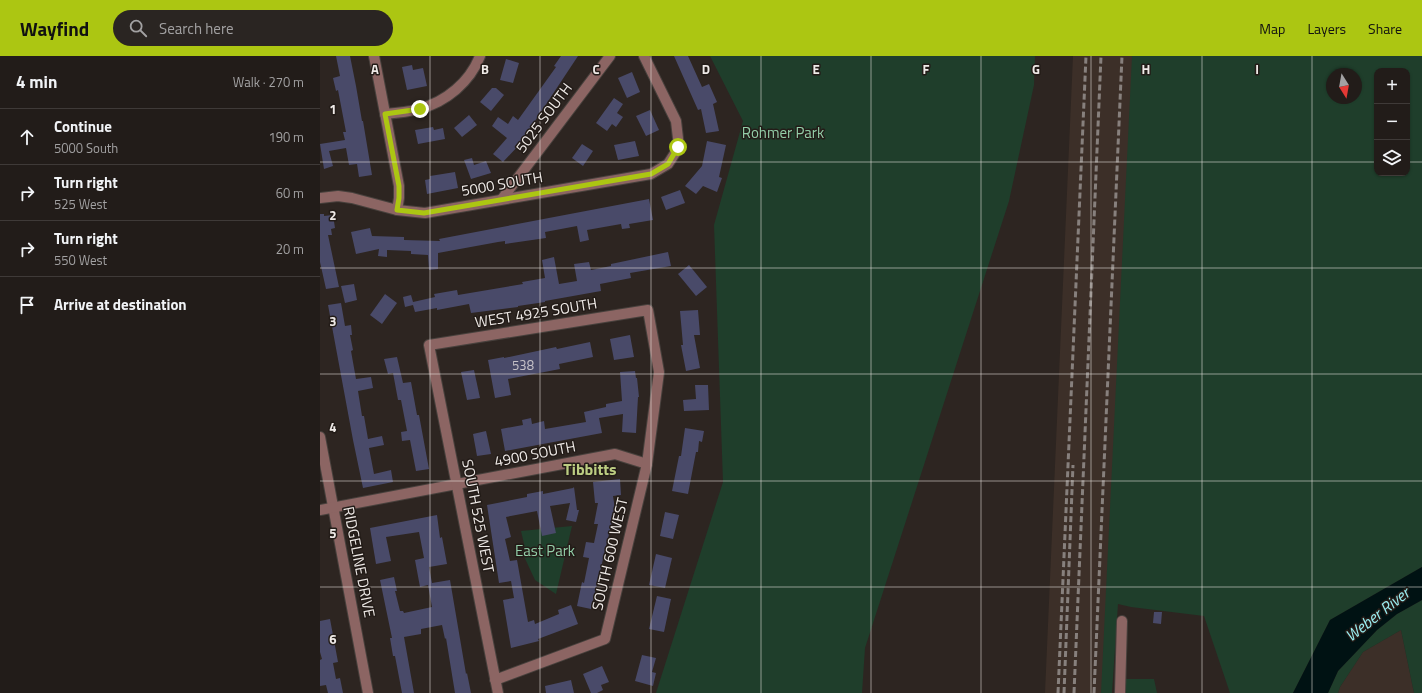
<!DOCTYPE html>
<meta charset="utf-8">
<style>
:root{--surface:#221c19;--page:#2a2522;--text:#f1f3f6;--muted:#a2a1a2;--line:#3f3a38;--accent:#acc612}
body{margin:0;font-family:"Titillium Web",sans-serif;background:var(--page);color:var(--text)}
.controls{position:absolute;right:12px;top:12px;display:grid;overflow:hidden;border-radius:8px;box-shadow:0 1px 3px #0004}
.controls button{width:36px;height:36px;display:grid;place-items:center;padding:0;border:0;border-bottom:1px solid var(--line);background:var(--surface);color:var(--text);font:20px sans-serif}
.compass{position:absolute;left:1006px;top:12px;width:36px;height:36px;border-radius:50%;background:var(--surface);box-shadow:0 1px 3px #0004;rotate:169deg}
.stop{position:absolute;width:12px;height:12px;margin:-9px;border:3px solid #acc612;border-radius:50%;background:#fff}
.stop.end{background:#acc612;border-color:#fff;box-shadow:0 1px 4px #0008}
.list{margin:0;padding:0;list-style:none}
h2{display:flex;justify-content:space-between;align-items:center;height:52px;margin:0;padding:0 16px;font-size:17px}
h2 small{font-size:13px;font-weight:400;color:var(--muted)}
.list li{display:grid;grid-template-columns:26px 1fr auto;gap:12px;align-items:center;box-sizing:border-box;height:56px;padding:0 16px;border-top:1px solid var(--line)}
.list b{display:block;font-size:15px;white-space:nowrap}
.list p{margin:0;font-size:13px;white-space:nowrap;color:var(--muted)}
.list em{font-size:13px;font-style:normal;color:var(--muted)}
.icon{flex:none;width:22px;height:22px;fill:none;stroke:currentColor;stroke-width:2;stroke-linecap:round;stroke-linejoin:round}
.map{position:relative;flex:none;width:1102px;height:637px;overflow:hidden}
header{display:flex;align-items:center;gap:24px;box-sizing:border-box;height:56px;padding:0 20px;background:var(--accent);color:#111}
header strong{font-size:19px}
nav{display:flex;gap:22px;margin-inline-start:auto;font-size:14px}
.search{width:280px;height:36px;background:var(--page);display:flex;align-items:center;gap:10px;box-sizing:border-box;padding:0 14px;border-radius:22px;color:var(--muted);font-size:15px}
main{display:flex}
aside{flex:1;background:var(--surface)}
.map>svg:first-child{display:block}
</style>
<header>
<strong>Wayfind</strong>
<div class="search"><svg class="icon" aria-label="search" viewBox="0 0 24 24"><circle cx="10" cy="10" r="6"/><path d="M15 15l6 6"/></svg>Search here</div>
<nav><a>Map</a><a>Layers</a><a>Share</a></nav>
</header>
<main>
<aside>
<h2>4 min<small>Walk · 270 m</small></h2>
<ul class="list">
<li><svg class="icon" aria-label="ahead" viewBox="0 0 24 24"><path d="M12 20V5M6 11l6-6 6 6"/></svg><div><b>Continue</b><p>5000 South</p></div><em>190 m</em></li>
<li><svg class="icon" aria-label="right" viewBox="0 0 24 24"><path d="M7 20v-9h11M14 6l5 5-5 5"/></svg><div><b>Turn right</b><p>525 West</p></div><em>60 m</em></li>
<li><svg class="icon" aria-label="right" viewBox="0 0 24 24"><path d="M7 20v-9h11M14 6l5 5-5 5"/></svg><div><b>Turn right</b><p>550 West</p></div><em>20 m</em></li>
<li><svg class="icon" aria-label="arrive" viewBox="0 0 24 24"><path d="M6 21V4h12l-3 4 3 4H6"/></svg><div><b>Arrive at destination</b></div></li>
</ul>
</aside>
<div class="map">
<svg width="1102" height="637" viewBox="0 0 1102 637">
<rect width="100%" height="100%" fill="#2d2521"/>
<g fill="#3c2f28">
<polygon points="753,0 818,0 791,637 725,637"/>
<polygon points="1081,574 1094,637 1018,637 1020,631 1043,596"/>
</g>
<g fill="#1f3e2b" fill-rule="evenodd">
<polygon points="390,0 715,0 714,29 689,145 545,592 542,637 336,637 403,426 394,169 423,65"/>
<path d="M 812,0 L 1102,0 L 1102,511 L 1010,564 L 973,637 L 910,637 L 884,560 L 811,551 L 798,548 L 792,637 L 781,637 ZM 1057,15 L 1087,15 L 1087,117 L 1057,117 ZM 1012,18 L 1036,18 L 1036,42 L 1012,42 Z"/>
<polygon points="252,470 236,538 215,524 201,494 205,492 201,475"/>
<polygon points="1102,544 1102,637 1094,637 1081,574 1043,596 1020,631 1018,637 1008,637 1018,615 1057,574 1077,558"/>
<polygon points="805,623 834,623 837,637 805,637"/>
</g>
<polygon fill="#001213" points="1102,511 1102,544 1077,558 1057,574 1018,615 1008,637 973,637 1010,564"/>
<g fill="#494a69">
<polygon points="16,0 30,0 36,30 42,65 43,65 52,119 39,121 37,108 29,109 26,92 9,95 13,110 4,113 0,88 25,84 23,76 26,76 18,34 16,35 13,22 20,20"/>
<polygon points="241,0 258,0 199,89 183,106 173,98 187,82 172,70 178,61 188,68 193,60 198,64 236,11 234,10"/>
<polygon points="354,0 368,0 382,31 389,28 397,46 393,48 399,75 386,77 381,53 378,54"/>
<polygon points="186,3 199,7 193,27 180,24"/>
<polygon points="92,9 93,14 103,12 107,30 87,34 82,11"/>
<polygon points="312,16 320,36 307,42 298,22"/>
<polygon points="172,32 176,32 184,39 171,55 160,46"/>
<polygon points="294,42 303,48 297,57 303,61 296,71 292,68 287,75 276,67"/>
<polygon points="330,54 339,74 326,80 316,60"/>
<polygon points="149,59 157,69 142,81 134,72"/>
<polygon points="113,71 114,74 123,72 125,83 98,88 95,74"/>
<polygon points="315,85 319,100 298,104 294,89"/>
<polygon points="387,85 406,89 399,121 402,122 397,136 383,130 376,138 365,130 382,110"/>
<polygon points="262,88 273,95 263,110 252,102"/>
<polygon points="152,102 154,109 166,105 171,117 151,123 144,104"/>
<polygon points="135,116 138,132 107,138 105,124 110,123 110,120"/>
<polygon points="360,134 365,147 346,154 341,141"/>
<polygon points="329,143 333,164 309,168 310,172 302,173 301,168 267,174 269,184 260,186 257,170 225,176 226,182 185,188 185,185 178,186 118,197 118,213 109,214 108,199 91,198 91,195 67,194 67,201 58,200 59,193 36,198 31,176 50,172 52,180 84,181 84,184 120,185 119,183"/>
<polygon points="0,158 4,158 4,160 13,159 15,172 11,173 12,179 8,179 19,231 6,233 0,206"/>
<polygon points="348,196 351,210 310,217 311,222 280,228 281,235 225,245 225,246 198,250 198,251 151,257 149,248 117,254 117,252 95,256 93,249 85,251 83,241 91,239 93,246 115,241 114,238 137,234 138,239 203,228 202,226 225,222 222,204 234,201 239,228 257,225 254,208 269,206 271,214 291,210 291,208"/>
<polygon points="369,209 387,231 376,240 358,218"/>
<polygon points="34,228 37,244 25,247 21,230"/>
<polygon points="65,238 77,247 62,268 50,259"/>
<polygon points="21,247 25,270 31,269 32,279 30,279 33,294 31,295 36,323 51,321 53,332 38,335 42,360 44,360 48,383 62,380 64,389 49,392 54,418 71,414 73,426 43,432 33,384 8,249"/>
<polygon points="378,254 380,279 374,279 380,312 366,315 361,289 363,289 360,255"/>
<polygon points="310,279 314,301 294,304 290,283"/>
<polygon points="270,286 273,301 239,308 240,313 188,323 191,339 175,342 168,304 184,301 184,302 236,291 237,293"/>
<polygon points="77,301 83,327 91,326 97,359 99,359 109,413 96,415 90,384 82,385 81,376 87,375 81,344 78,344 73,317 68,318 64,303"/>
<polygon points="154,314 160,342 147,344 141,316"/>
<polygon points="315,315 316,322 317,322 319,341 318,341 316,377 302,376 303,358 279,362 282,377 185,395 181,373 203,369 202,364 211,362 212,368 224,365 225,373 266,366 264,356 286,351 286,348 302,345 300,316"/>
<polygon points="375,329 388,329 389,354 364,355 363,344 376,343"/>
<polygon points="365,372 384,375 382,386 379,385 378,396 376,396 368,438 352,435 359,400 361,400"/>
<polygon points="166,375 171,398 157,400 153,378"/>
<polygon points="300,423 301,439 293,440 295,453 271,553 257,550 262,526 264,527 269,502 263,501 266,486 274,487 278,468 274,468 278,447 275,447 273,426"/>
<polygon points="254,431 257,454 259,454 256,466 246,464 250,447 230,450 236,477 222,480 217,455 186,461 191,481 185,483 190,505 197,504 208,566 214,564 215,568 239,558 238,554 251,549 258,568 218,583 219,585 191,592 183,544 194,542 191,525 179,527 167,449 207,441 207,438 223,435 223,438 253,432"/>
<polygon points="345,456 359,459 353,483 340,480"/>
<polygon points="117,459 120,482 122,481 127,508 109,511 112,527 130,524 146,618 147,617 151,637 135,637 126,582 125,583 122,569 101,573 101,578 84,581 94,637 82,637 75,600 73,600 70,582 72,582 60,524 74,521 77,535 75,535 80,555 83,555 84,557 112,551 108,529 100,531 95,504 104,502 99,476 66,481 71,505 56,508 50,472"/>
<polygon points="336,498 352,502 345,532 329,529"/>
<polygon points="337,540 351,543 344,576 329,573"/>
<polygon points="834,556 842,556 841,568 833,567"/>
<polygon points="10,563 18,606 13,607 16,623 20,622 23,637 8,637 6,629 0,630 0,604 2,603 0,596 0,565"/>
<polygon points="322,599 336,602 332,616 336,617 333,630 315,625"/>
<polygon points="282,610 289,626 281,629 283,634 277,637 271,637 263,618"/>
<polygon points="251,624 254,637 226,637 225,630"/>
</g>
<g fill="none" stroke-linecap="round" stroke-linejoin="round">
<defs>
<g id="minor">
<polyline points="54,0 79,130 79,142 77,154"/>
<path d="M 65,58 C 77,57 88,56 99,53 C 126,46 150,26 160,0"/>
<polyline points="0,142 18,140 32,142 77,154 105,157 331,118 348,108 359,91 356,65 324,0"/>
<polyline points="182,143 290,0"/>
<polyline points="0,381 48,637"/>
<polyline points="0,454 295,398 327,408"/>
<polyline points="175,624 285,583 327,408 339,316 328,254 109,289 178,637"/>
<polyline points="800,637 802,565"/>
</g>
</defs>
<use href="#minor" stroke="#48413d" stroke-width="12"/>
<use href="#minor" stroke="#8c6563" stroke-width="10"/>
<g stroke="#87807d" stroke-width="3" stroke-dasharray="6 3" stroke-linecap="butt">
<polyline points="738,637 766,0"/>
<polyline points="744,637 753,409"/>
<polyline points="754,637 781,0"/>
<polyline points="774,637 802,0"/>
</g>
</g>
<g fill="none" stroke-linecap="round" stroke-linejoin="round">
<polyline stroke="#acc612" stroke-width="5" points="100,53 65,58 79,130 79,142 77,154 104,157 331,118 348,108 358,91"/>
</g>
<path fill="none" stroke="#efeae7" stroke-width="1" stroke-opacity="0.55" d="M 110,0 L 110,637M 220,0 L 220,637M 331,0 L 331,637M 441,0 L 441,637M 551,0 L 551,637M 661,0 L 661,637M 771,0 L 771,637M 882,0 L 882,637M 992,0 L 992,637M 0,106 L 1057,106M 1087,106 L 1102,106M 0,212 L 1102,212M 0,318 L 1102,318M 0,425 L 1102,425M 0,531 L 1102,531"/>
<g text-anchor="middle" stroke-width="3" stroke-linejoin="round" paint-order="stroke">
<g font-size="13" fill="#c6c2c8">
<text x="203" y="314">538</text>
</g>
<g font-size="15" fill="#efeae7" stroke="#231c18">
<text transform="translate(224 62) rotate(-53)" y="5">5025 SOUTH</text>
<text transform="translate(182 128) rotate(-10)" y="5">5000 SOUTH</text>
<text transform="translate(216 257) rotate(-9)" y="5">WEST 4925 SOUTH</text>
<text transform="translate(215 398) rotate(-11)" y="5">4900 SOUTH</text>
<text transform="translate(158 460) rotate(79)" y="5">SOUTH 525 WEST</text>
<text transform="translate(290 498) rotate(-77)" y="5">SOUTH 600 WEST</text>
<text transform="translate(39 506) rotate(79)" y="5">RIDGELINE DRIVE</text>
</g>
<g font-size="15" fill="#93cea8" stroke="#231c18">
<text x="463" y="82">Rohmer Park</text>
<text x="225" y="500">East Park</text>
</g>
<g font-size="16" font-weight="bold" fill="#bccd82" stroke="#231c18">
<text x="270" y="419">Tibbitts</text>
</g>
<g font-size="16" font-style="italic" fill="#9beff2" stroke="#231c18">
<text transform="translate(1057 558) rotate(-38)" y="6">Weber River</text>
</g>
</g>
<g font-size="13" text-anchor="middle" font-weight="bold" fill="#efeae7" stroke="#231c18" stroke-width="3" stroke-linejoin="round" paint-order="stroke">
<text x="55" y="18">A</text>
<text x="165" y="18">B</text>
<text x="276" y="18">C</text>
<text x="386" y="18">D</text>
<text x="496" y="18">E</text>
<text x="606" y="18">F</text>
<text x="716" y="18">G</text>
<text x="826" y="18">H</text>
<text x="937" y="18">I</text>
<text x="13" y="58">1</text>
<text x="13" y="164">2</text>
<text x="13" y="270">3</text>
<text x="13" y="376">4</text>
<text x="13" y="482">5</text>
<text x="13" y="588">6</text>
</g>
</svg>
<div class="controls">
<button>+</button>
<button>−</button>
<button><svg class="icon" aria-label="layers" viewBox="0 0 24 24"><path d="M12 4l9 5-9 5-9-5zM3 14l9 5 9-5"/></svg></button>
</div>
<svg class="compass" viewBox="-18 -18 36 36"><path d="M0-13l5 13h-10z" fill="#e53935"/><path d="M0 13l5-13h-10z" fill="#a2a1a2"/></svg>
<div class="stop" style="left:358px;top:91px"></div>
<div class="stop end" style="left:100px;top:53px"></div>
</div>
</main>
